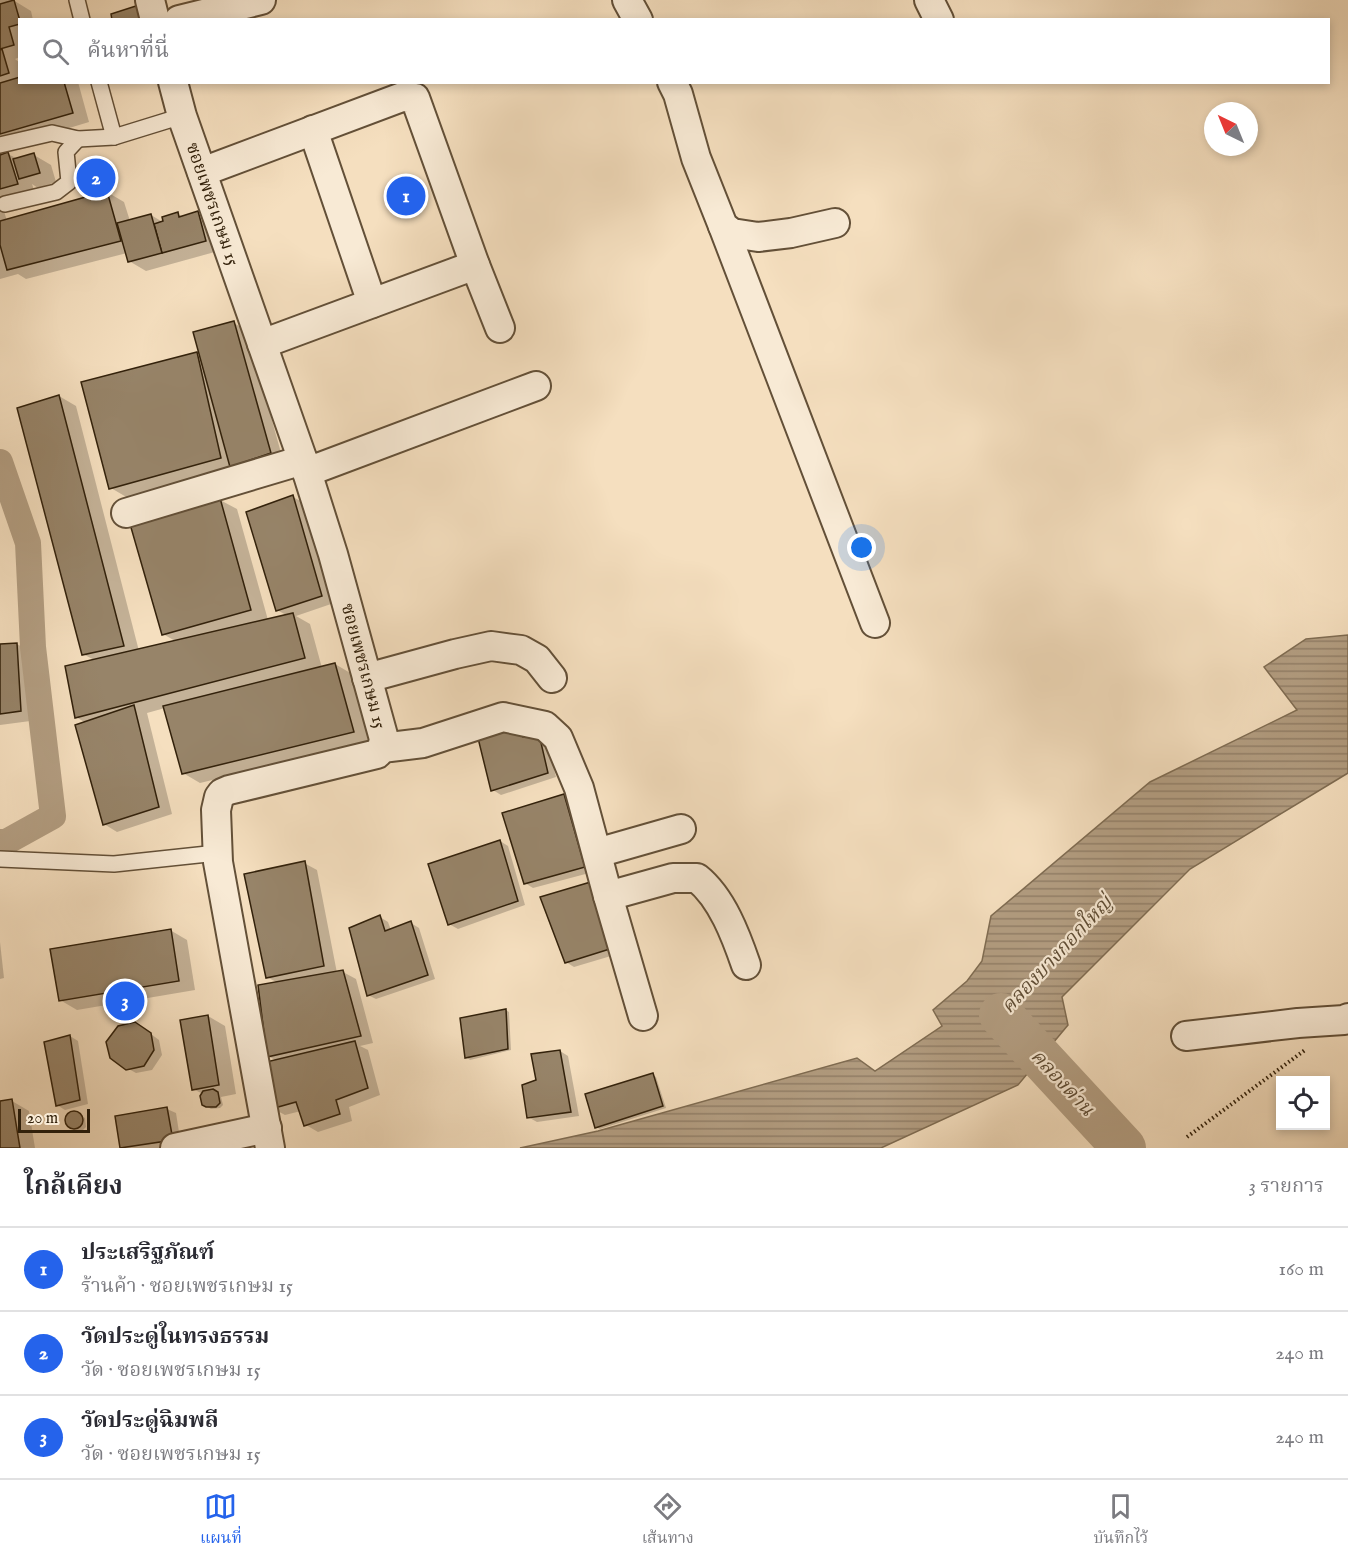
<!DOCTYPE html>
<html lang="th">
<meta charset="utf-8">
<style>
:root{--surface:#fff;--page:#f7f7f7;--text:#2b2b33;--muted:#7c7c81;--line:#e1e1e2;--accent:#2563eb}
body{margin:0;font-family:"IM FELL English","Noto Serif Thai",serif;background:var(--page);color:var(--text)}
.controls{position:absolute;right:18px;bottom:18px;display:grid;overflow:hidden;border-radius:0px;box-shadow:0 3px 9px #0003}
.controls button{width:54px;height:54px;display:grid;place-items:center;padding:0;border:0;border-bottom:2px solid var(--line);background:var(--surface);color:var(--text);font:30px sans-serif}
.compass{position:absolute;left:1204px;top:102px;width:54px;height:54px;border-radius:50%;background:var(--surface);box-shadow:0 3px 9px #0003;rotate:317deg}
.scale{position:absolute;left:18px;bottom:15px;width:72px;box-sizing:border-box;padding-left:6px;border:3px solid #32210b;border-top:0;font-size:16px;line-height:21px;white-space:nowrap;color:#32210b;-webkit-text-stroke:4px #f8ead5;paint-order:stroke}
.you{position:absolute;left:862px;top:548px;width:21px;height:21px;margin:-15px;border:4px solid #fff;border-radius:50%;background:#1a73e8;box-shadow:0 0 0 9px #1a73e833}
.badge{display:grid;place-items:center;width:39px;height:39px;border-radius:50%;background:var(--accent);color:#fff;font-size:20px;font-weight:700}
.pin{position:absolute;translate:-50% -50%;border:3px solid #fff;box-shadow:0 2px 6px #0006}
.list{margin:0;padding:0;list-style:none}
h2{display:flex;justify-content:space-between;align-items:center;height:78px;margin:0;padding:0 24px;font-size:26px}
h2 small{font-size:20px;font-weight:400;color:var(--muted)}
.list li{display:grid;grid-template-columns:39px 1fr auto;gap:18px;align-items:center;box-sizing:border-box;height:84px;padding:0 24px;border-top:2px solid var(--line)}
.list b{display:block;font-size:22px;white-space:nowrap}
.list p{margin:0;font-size:20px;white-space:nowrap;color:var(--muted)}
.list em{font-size:20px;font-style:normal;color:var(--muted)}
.icon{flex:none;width:33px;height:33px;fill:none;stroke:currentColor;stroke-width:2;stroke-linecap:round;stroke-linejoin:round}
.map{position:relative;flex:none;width:1348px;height:1148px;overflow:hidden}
.search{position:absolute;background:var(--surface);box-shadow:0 3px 9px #0003;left:18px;right:18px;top:18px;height:66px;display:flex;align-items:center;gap:15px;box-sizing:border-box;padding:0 21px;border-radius:0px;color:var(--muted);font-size:22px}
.sheet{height:330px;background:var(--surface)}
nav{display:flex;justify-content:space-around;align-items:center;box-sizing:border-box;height:84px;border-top:2px solid var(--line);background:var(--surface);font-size:16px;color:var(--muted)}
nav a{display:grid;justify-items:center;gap:3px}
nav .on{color:var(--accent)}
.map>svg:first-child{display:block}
</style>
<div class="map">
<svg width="1348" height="1148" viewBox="0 0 1348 1148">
<defs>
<pattern id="water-rules" width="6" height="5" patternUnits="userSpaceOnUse" patternTransform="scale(1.5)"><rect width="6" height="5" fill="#b39e82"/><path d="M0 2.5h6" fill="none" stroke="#928069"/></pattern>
</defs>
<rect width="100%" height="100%" fill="#f5dfbf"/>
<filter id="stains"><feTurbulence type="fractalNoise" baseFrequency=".00333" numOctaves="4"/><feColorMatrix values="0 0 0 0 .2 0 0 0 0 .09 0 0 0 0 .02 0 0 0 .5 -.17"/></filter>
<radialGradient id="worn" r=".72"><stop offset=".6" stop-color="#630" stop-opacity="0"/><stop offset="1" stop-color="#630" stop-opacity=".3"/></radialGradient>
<polygon fill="url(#water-rules)" stroke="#7f6c52" stroke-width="1.5" points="1348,635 1348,773 1190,869 1062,997 1068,1025 1018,1085 881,1148 520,1148 598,1131 857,1058 875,1071 942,1026 933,1010 967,981 982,961 991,916 1150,782 1297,710 1264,667 1306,639"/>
<g fill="#0003">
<polygon points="0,0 13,0 31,11 33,20 20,20 20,57 15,59 20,63 20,82 78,82 89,122 7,147 0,142"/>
<polygon points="8,154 18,159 34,155 51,165 56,182 38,188 32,184 35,193 6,201 0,198 7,221 107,192 124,202 130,221 151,215 166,224 177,214 184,217 198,213 215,223 222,250 146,271 129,261 127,253 26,279 18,274 0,279 0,156"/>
<polygon points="234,323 247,331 283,460 128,498 111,488 197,354 201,357"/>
<polygon points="59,396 76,406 139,651 177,642 163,634 220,500 237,509 268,620 288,616 277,610 293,497 306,504 334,603 296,616 310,624 322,668 335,664 352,674 370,741 200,783 183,773 165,708 147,713 172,814 117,832 104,824 86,723 76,717 96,661 83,654"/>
<polygon points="17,644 34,654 38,720 0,725 0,645"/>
<polygon points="520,728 547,740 556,777 501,795 493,790"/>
<polygon points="564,796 572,801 593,872 533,888 525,883"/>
<polygon points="500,841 508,846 525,905 458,929 449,924"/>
<polygon points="304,863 317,870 337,973 343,972 356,979 373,1043 360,1046 368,1050 380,1095 349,1107 352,1121 318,1132 306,1125 301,1111 285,1115 272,1108 277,1061 268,1056 278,983 267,977"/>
<polygon points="542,898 621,953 574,967 566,962"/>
<polygon points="380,917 388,922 391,930 411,923 419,928 435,979 376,999 368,995"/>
<polygon points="170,930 187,940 195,990 77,1010 60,1000"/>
<polygon points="0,942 4,978 0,979"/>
<polygon points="506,1010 509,1012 511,1050 470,1060 466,1057"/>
<polygon points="208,1016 225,1026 236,1094 221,1097 223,1105 220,1108 211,1109 203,1104 203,1094 193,1089"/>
<polygon points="144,1029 159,1040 162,1055 152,1070 136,1073 127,1068"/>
<polygon points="70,1036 78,1041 88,1104 65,1110 57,1105"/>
<polygon points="560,1051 568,1056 579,1116 537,1122 528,1117 538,1081"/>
<polygon points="653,1075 656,1077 666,1108 600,1129 596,1127"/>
<polygon points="12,1101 29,1111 35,1148 0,1148 0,1103"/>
<polygon points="167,1109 176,1113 181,1145 160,1148 122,1148 117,1117"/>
<polygon points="76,1113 85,1118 86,1127 83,1130 77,1131 68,1127 66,1118 69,1114"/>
</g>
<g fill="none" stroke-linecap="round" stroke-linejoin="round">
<polyline stroke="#b39e82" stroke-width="26" points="0,462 28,543 33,647 53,816 6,842 0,842"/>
<polyline stroke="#b39e82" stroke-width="44" points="1001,1015 1124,1148"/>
</g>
<g fill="#978469" stroke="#32210b" stroke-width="1.5">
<polygon points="14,0 20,21 20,24 9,27 14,45 0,49 0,4"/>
<polygon points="139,5 143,20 112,20 111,14"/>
<polygon points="2,49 9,73 0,76 0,50"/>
<polygon points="20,77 20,82 64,82 73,113 0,134 0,83"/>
<polygon points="8,152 18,184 0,189 0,155"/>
<polygon points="34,153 40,173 19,179 13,159"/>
<polygon points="107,191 121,241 7,270 0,245 0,221"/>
<polygon points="198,211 206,241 162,253 154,224 163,221 162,217 178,212 179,217"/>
<polygon points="151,214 162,253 128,262 117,223"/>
<polygon points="234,321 271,453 230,467 193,332"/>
<polygon points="197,352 221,458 109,489 81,382"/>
<polygon points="59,395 124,646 82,655 17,408"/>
<polygon points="293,495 322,596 276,611 246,512"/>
<polygon points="220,498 251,610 162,635 130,524"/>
<polygon points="293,613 305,658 75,718 65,666"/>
<polygon points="17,643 21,711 0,714 0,644"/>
<polygon points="335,663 354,732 182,774 163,706"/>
<polygon points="134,705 159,807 103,825 75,725"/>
<polygon points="520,727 523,737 539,734 548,773 491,791 478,738"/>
<polygon points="564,794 585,867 524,884 502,813"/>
<polygon points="500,840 518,901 448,925 428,864"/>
<polygon points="305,861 324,966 266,978 244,874"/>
<polygon points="594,881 613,948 565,963 540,897"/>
<polygon points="380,915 385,931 411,921 428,975 367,996 349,928"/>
<polygon points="171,929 179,981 59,1001 50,949"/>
<polygon points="343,970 361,1036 267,1057 258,985"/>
<polygon points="506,1009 508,1049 465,1058 460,1018"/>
<polygon points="208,1015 219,1085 192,1090 180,1020"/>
<polygon points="135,1022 151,1033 154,1050 144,1066 126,1070 110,1058 106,1042 118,1026"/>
<polygon points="70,1035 80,1100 56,1106 44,1042"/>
<polygon points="355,1041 368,1088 336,1100 340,1114 304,1126 296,1102 271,1109 266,1062"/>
<polygon points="560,1050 571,1112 527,1118 522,1085 536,1080 531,1054"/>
<polygon points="653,1073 663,1106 595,1128 585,1094"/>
<polygon points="213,1089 218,1092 220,1103 216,1107 206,1107 202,1105 200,1096 203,1091"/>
<polygon points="12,1099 20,1148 0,1148 0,1101"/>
<polygon points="167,1107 173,1140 120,1148 115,1116"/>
<circle cx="74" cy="1120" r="9"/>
</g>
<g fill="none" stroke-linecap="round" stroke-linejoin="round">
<defs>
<g id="lane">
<polyline points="77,0 82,20"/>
<polyline points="99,82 114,137"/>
<polyline points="0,145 52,133 78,139 114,137 182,116"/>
<polyline points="5,204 56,192 69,182 66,152 78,139"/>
<polyline points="0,859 114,864 217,853"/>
</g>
<g id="street">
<polyline points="150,0 155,20"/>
<polyline points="627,0 638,20"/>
<polyline points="929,0 939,20"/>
<polyline points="179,20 261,0"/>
<polyline points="173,82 182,116 307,472 333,554 384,739 382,748 377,754 229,790 222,793 219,797 216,810 218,862 270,1148"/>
<polyline points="672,82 678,94 696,158 723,226 732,233 758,237 791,233 835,223"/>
<polyline points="313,130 372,303"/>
<polyline points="202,172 402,97 415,98 475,265 500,328"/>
<polyline points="723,226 875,623"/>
<polyline points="262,344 475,265"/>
<polyline points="307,472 536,386"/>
<polyline points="126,513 303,460"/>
<polyline points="367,678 455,654 491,646 521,650 537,659 552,678"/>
<polyline points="382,748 423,743 503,717 545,726 558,738 579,788 608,896 643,1016"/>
<polyline points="597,853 681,829"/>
<path d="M 608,896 L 673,878 L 697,878 C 722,898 736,936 746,965"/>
<polyline points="1186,1036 1298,1023 1344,1020 1348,1018"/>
<polyline points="175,1148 267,1128"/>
</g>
</defs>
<use href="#lane" stroke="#635038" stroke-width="18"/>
<use href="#street" stroke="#635038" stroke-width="32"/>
<polyline stroke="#32210b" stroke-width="4" stroke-dasharray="1.5 3" stroke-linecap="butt" points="1187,1137 1305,1050"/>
<use href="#lane" stroke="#f8ead5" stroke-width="15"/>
<use href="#street" stroke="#f8ead5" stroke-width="28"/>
</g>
<g text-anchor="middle" stroke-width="4.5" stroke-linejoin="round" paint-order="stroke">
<g font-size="18" fill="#32210b" stroke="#f8ead5">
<text transform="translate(213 204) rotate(71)" y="6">ซอยเพชรเกษม 15</text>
<text transform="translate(364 666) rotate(75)" y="6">ซอยเพชรเกษม 15</text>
</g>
<g font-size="20" font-style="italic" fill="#5f4d35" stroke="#f8ead5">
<text transform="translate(1056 954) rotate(-47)" y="7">คลองบางกอกใหญ่</text>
<text transform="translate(1063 1082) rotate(47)" y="7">คลองด่าน</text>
</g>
</g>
<rect width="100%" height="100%" filter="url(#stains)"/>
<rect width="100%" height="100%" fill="url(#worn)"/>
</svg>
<div class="controls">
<button><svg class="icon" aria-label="locate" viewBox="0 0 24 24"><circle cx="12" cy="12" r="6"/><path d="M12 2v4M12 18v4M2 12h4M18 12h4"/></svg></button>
</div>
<svg class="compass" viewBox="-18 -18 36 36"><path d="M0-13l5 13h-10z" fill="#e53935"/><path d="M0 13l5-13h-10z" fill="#7c7c81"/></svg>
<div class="scale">20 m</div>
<div class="you"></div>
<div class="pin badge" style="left:406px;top:196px">1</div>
<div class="pin badge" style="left:96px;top:178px">2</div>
<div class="pin badge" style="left:125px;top:1001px">3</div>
<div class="search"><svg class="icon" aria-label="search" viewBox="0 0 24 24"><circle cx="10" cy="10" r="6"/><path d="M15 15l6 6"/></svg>ค้นหาที่นี่</div>
</div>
<section class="sheet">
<h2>ใกล้เคียง<small>3 รายการ</small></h2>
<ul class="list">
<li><span class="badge">1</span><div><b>ประเสริฐภัณฑ์</b><p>ร้านค้า · ซอยเพชรเกษม 15</p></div><em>160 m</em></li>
<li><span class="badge">2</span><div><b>วัดประดู่ในทรงธรรม</b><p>วัด · ซอยเพชรเกษม 15</p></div><em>240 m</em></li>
<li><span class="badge">3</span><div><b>วัดประดู่ฉิมพลี</b><p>วัด · ซอยเพชรเกษม 15</p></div><em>240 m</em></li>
</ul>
</section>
<nav>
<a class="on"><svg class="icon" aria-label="map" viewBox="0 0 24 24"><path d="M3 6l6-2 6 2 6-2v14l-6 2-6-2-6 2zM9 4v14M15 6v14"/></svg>แผนที่</a>
<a><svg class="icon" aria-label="directions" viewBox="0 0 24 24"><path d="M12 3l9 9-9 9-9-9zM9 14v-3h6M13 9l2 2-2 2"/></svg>เส้นทาง</a>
<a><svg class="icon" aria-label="saved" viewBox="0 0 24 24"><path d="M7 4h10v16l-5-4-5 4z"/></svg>บันทึกไว้</a>
</nav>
